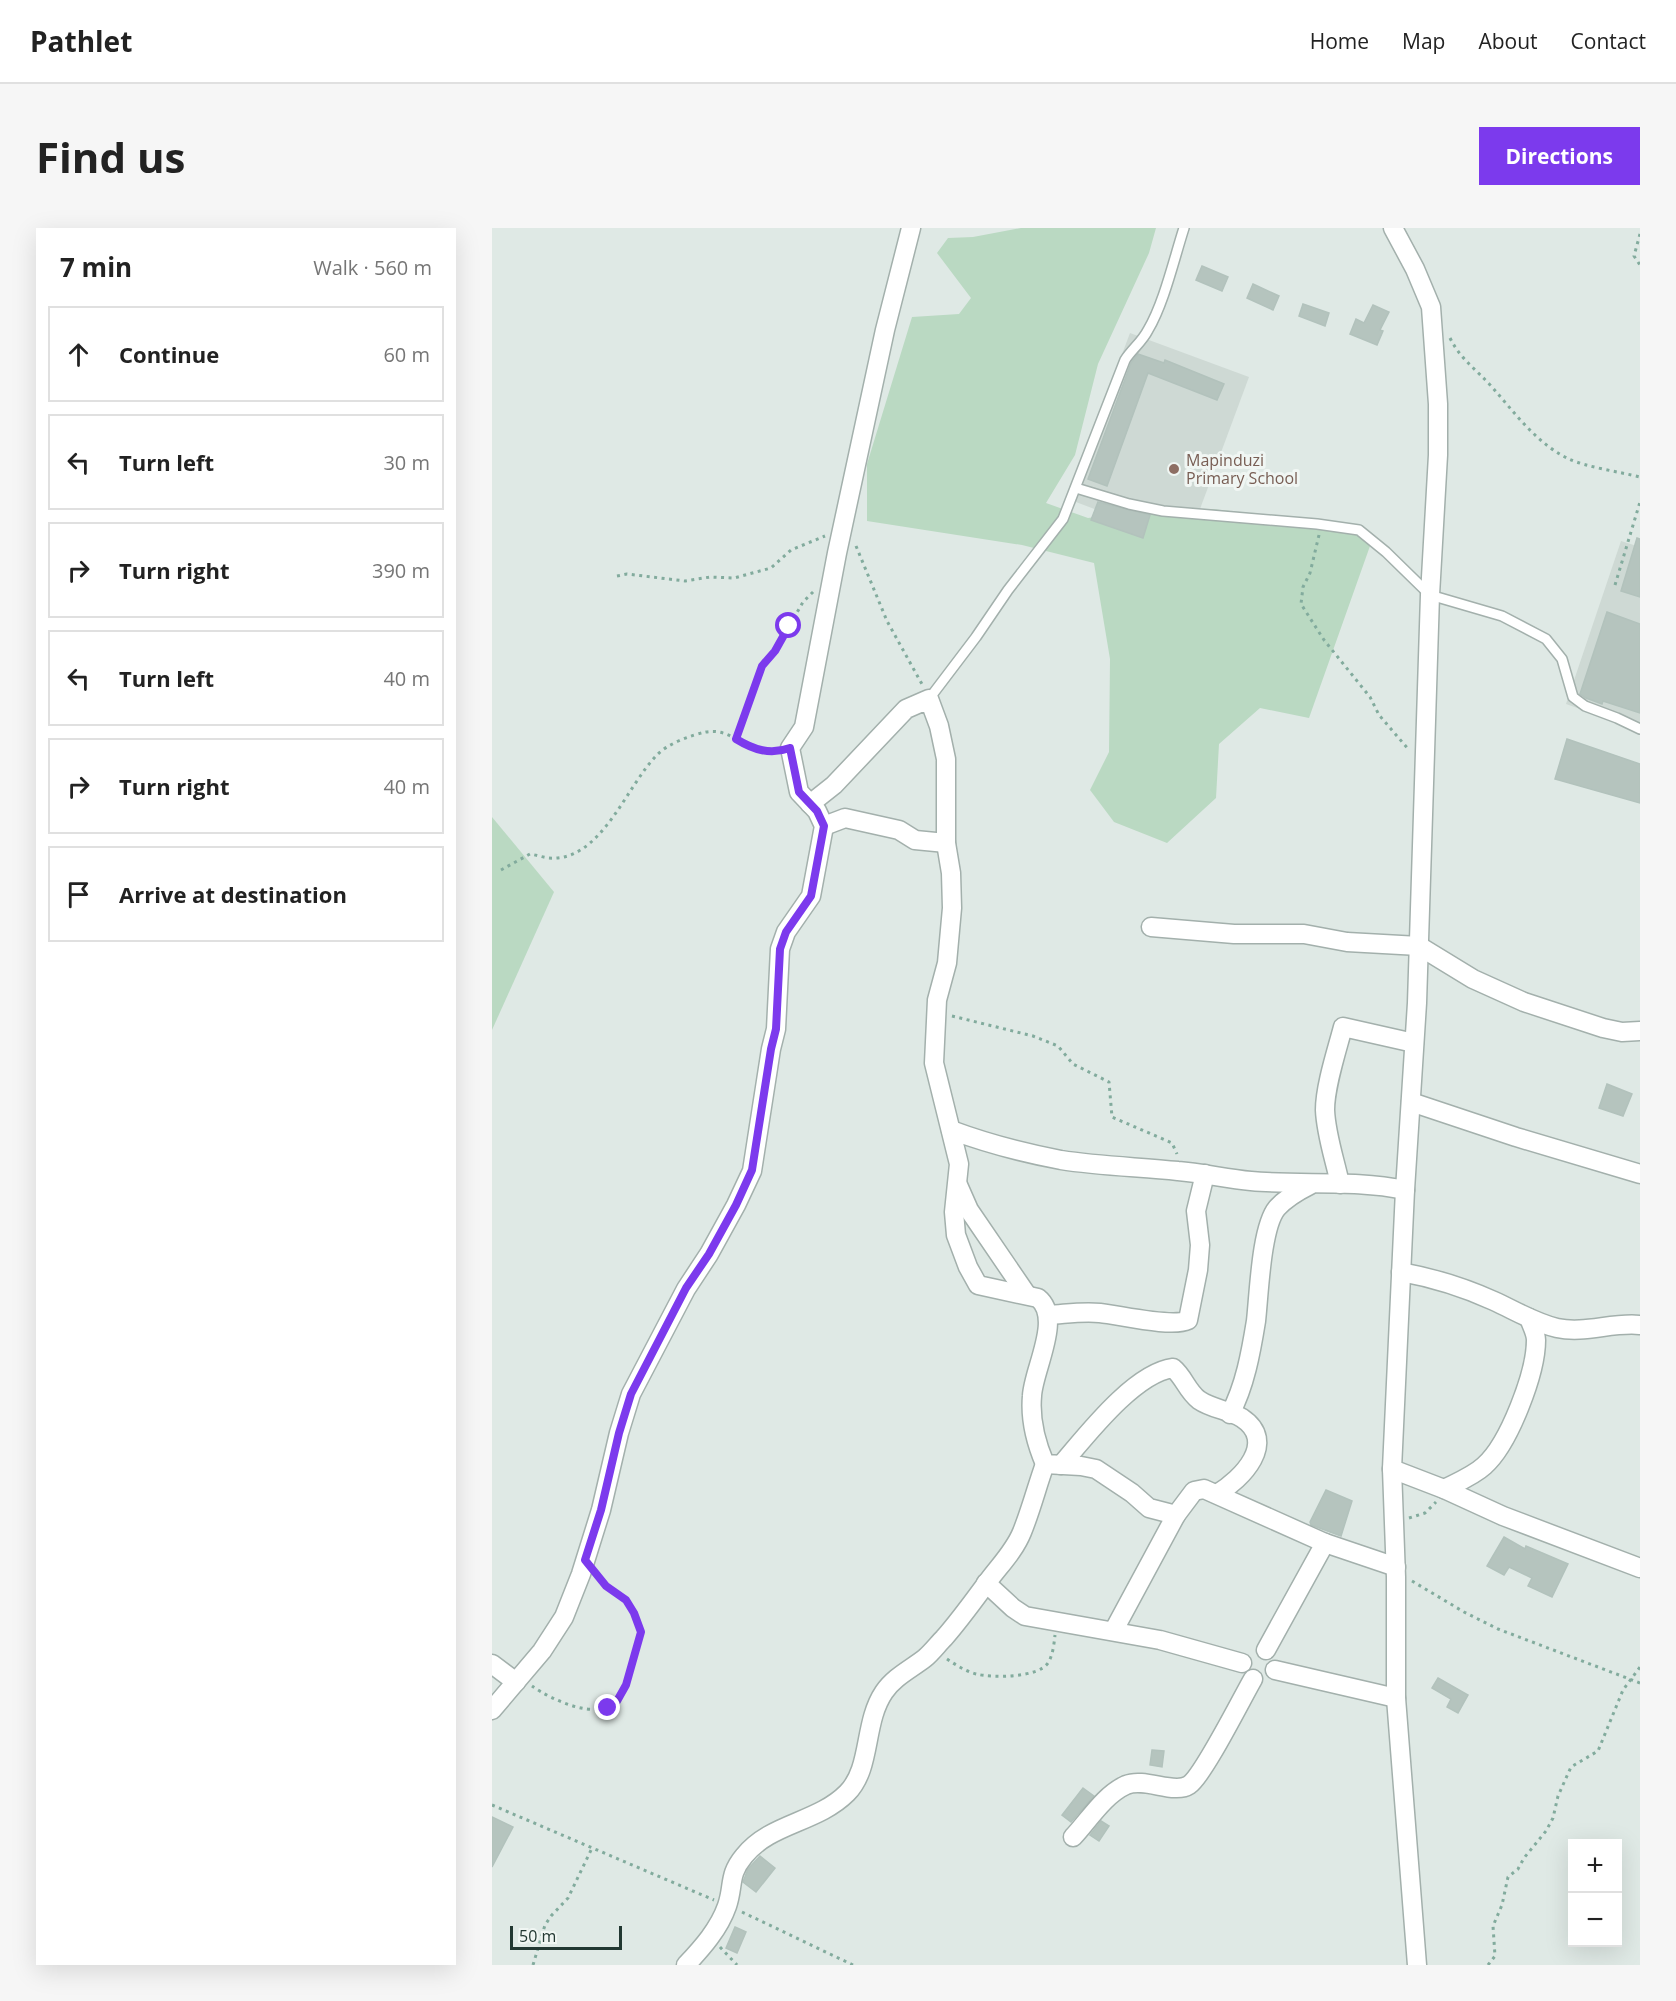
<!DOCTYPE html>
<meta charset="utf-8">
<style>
:root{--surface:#fff;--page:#f6f6f6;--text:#222;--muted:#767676;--line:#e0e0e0;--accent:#7c3aed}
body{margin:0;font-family:"Open Sans",sans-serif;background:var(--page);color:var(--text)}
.controls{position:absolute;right:18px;bottom:18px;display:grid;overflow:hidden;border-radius:0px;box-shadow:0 6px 24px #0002}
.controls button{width:54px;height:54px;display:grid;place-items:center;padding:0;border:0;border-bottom:2px solid var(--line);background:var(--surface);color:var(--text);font:30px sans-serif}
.scale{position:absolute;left:18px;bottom:15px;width:112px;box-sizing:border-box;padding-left:6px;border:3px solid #223832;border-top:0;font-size:16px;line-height:21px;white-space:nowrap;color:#223832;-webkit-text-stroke:4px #f0f6f3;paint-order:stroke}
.stop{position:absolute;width:18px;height:18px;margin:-14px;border:4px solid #7c3aed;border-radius:50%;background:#fff}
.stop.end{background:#7c3aed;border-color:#fff;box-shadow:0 2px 6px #0008}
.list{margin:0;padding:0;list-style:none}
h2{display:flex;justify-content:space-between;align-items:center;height:78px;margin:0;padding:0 24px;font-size:26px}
h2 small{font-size:20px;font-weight:400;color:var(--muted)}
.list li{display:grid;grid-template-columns:39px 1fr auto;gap:18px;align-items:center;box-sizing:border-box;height:96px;margin:0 12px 12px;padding:0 12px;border:2px solid var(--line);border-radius:0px}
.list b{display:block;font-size:22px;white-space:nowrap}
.list em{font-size:20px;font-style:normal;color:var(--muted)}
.icon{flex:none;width:33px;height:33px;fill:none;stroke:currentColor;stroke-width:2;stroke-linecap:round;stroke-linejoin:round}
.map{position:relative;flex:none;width:1148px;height:1737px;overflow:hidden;border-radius:0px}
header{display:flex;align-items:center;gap:36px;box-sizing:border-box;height:84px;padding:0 30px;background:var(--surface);border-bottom:2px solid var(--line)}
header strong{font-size:28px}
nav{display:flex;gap:33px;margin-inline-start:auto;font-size:21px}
.intro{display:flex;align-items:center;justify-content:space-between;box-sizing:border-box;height:144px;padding:0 36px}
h1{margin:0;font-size:42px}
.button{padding:15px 27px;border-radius:0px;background:var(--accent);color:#fff;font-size:21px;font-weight:700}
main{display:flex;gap:36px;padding:0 36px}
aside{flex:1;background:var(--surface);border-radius:0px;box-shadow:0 6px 24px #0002}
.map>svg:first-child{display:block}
</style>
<header>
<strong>Pathlet</strong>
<nav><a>Home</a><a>Map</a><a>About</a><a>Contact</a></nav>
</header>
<div class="intro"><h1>Find us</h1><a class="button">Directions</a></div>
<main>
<aside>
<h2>7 min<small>Walk · 560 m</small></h2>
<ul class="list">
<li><svg class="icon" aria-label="ahead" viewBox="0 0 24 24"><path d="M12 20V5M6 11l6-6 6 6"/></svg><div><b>Continue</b></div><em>60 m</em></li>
<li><svg class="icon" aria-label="left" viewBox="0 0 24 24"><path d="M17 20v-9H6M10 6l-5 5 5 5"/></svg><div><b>Turn left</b></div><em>30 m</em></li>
<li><svg class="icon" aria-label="right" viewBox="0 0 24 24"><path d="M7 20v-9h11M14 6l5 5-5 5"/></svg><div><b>Turn right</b></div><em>390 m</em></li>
<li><svg class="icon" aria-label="left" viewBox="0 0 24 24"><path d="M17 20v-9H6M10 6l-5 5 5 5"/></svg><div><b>Turn left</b></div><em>40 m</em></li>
<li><svg class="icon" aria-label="right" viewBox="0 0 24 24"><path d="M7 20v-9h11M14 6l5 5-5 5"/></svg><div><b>Turn right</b></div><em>40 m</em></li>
<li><svg class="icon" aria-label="arrive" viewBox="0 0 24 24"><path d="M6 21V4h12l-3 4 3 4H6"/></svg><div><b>Arrive at destination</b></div></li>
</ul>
</aside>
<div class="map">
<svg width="1148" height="1737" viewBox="0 0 1148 1737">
<rect width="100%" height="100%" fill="#dfe9e5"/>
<g fill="#ced9d4">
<polygon points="638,105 757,149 695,316 576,271"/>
<polygon points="1129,313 1148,319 1148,502 1074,476"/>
</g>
<g fill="#bad9c2">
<polygon points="529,0 664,0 657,25 606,136 583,227 554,275 596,290 661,281 720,281 858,296 878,318 817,490 768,480 727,516 724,570 675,615 622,594 598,562 617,524 618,431 602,335 530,317 375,293 375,236 420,89 467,86 479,70 445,25 456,10 481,9"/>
<polygon points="0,589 62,664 0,802"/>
</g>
<g fill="#b5c4be" stroke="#b2c2bc" stroke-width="1.5">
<polygon points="710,38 736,49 730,63 704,52"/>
<polygon points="761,56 787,68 781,82 755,70"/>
<polygon points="811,76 837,85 833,98 807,88"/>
<polygon points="881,77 897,84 888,102 891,103 885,117 858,106 864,91 872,95"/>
<polygon points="646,126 672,135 673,132 732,156 725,172 656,145 615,258 596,251 639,135"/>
<polygon points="606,274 658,287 651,310 599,292"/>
<polygon points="1145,310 1148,311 1148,369 1129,363"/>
<polygon points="1115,384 1148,396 1148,485 1111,473 1110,476 1094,470 1088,466"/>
<polygon points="1075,511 1148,536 1148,575 1063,551"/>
<polygon points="1115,856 1140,866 1131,888 1107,880"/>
<polygon points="834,1262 860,1273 849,1308 819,1297 818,1294"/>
<polygon points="1012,1309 1033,1321 1034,1318 1076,1336 1060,1369 1036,1358 1040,1350 1017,1339 1012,1347 995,1338"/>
<polygon points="946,1450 976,1467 966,1485 955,1479 959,1471 940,1460"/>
<polygon points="660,1522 672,1523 670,1539 658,1537"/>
<polygon points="591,1560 602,1568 579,1594 570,1587"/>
<polygon points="0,1589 21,1599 0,1639"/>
<polygon points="609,1593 617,1598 607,1613 598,1607"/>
<polygon points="268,1628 283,1640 264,1664 251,1654 256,1641"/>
<polygon points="243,1699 254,1704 245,1725 234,1720"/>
</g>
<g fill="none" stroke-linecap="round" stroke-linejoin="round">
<defs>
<g id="service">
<polyline points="584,260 637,276 671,283 825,296 867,302 894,324 938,367 1010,388 1054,411 1070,431 1081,469 1093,478 1125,490 1148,501"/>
<path d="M 437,471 L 484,409 L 516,362 L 571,291 L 633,132 C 640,121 650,114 656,102 C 672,75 682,31 692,0"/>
</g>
<g id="minor">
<polyline points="901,0 923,41 939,79 946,176 946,227 938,367 925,775 913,962 900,1241 904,1349 904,1470 925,1737"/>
<path d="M 318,576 L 342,557 L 414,481 L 437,471 L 447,498 L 454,531 L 454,615 L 459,645 L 460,680 L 455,735 L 445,772 L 442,835 L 467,936 L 462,984 L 464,1007 L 476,1039 L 486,1057 L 546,1070 C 571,1090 541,1142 540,1168 C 538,1190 544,1215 553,1236 L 589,1238 L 604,1241 L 640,1265 L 657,1280 L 684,1287 L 702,1263 L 712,1261 L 833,1315 L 904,1339"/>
<polyline points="332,598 353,590 407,602 423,612 454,615"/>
<polyline points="659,699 742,706 812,706 855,714 927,718 981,751 1032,774 1111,800 1130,804 1148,803"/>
<polyline points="919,874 1024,909 1148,946"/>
<path d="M 459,902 C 494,915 532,925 569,932 C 607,938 647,939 686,943 C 711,945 735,951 759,953 C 810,958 862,951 913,962"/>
<path d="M 848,956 C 843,932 834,907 833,882 C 833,858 845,822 851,799 L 922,815"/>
<polyline points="466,957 477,982 535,1067"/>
<path d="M 909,1044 C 942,1050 971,1059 1002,1073 C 1022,1082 1043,1095 1065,1100 C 1093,1106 1120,1094 1148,1097"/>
<path d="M 557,1087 C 574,1086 591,1083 608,1085 C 628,1087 680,1100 696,1092 L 706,1042 L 708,1017 L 704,983 L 713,946"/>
<path d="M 738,1186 C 753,1158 759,1124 764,1093 C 767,1067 769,999 785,980 C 794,970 806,963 818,957"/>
<path d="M 569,1237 C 594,1208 642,1145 681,1140 C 692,1149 695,1163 707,1172 C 720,1181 737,1182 750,1190 C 786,1214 750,1251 725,1266"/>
<polyline points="900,1241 952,1261 1011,1288 1148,1340"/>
<path d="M 952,1261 C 966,1254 981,1248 992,1238 C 1017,1216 1044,1145 1044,1112 C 1044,1105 1039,1096 1037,1090"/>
<polyline points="494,1355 521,1380 533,1388 668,1412 750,1435"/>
<polyline points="622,1402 684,1287"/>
<polyline points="774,1422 833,1315"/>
<polyline points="0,1436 24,1454"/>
<polyline points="783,1442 904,1470"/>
<polyline points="0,1482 50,1423 72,1389 89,1346 109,1282 127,1205 139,1166 194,1061 217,1026 244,977 260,943 279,821 284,801 288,721 294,704 319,668 332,598 325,583 307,564 298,520 312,499 345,325 393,102 419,0"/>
<path d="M 581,1609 C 597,1592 612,1567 634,1557 C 653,1549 682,1567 697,1557 C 711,1548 750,1470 761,1451"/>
<path d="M 194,1737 C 210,1720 227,1701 235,1678 C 242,1658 236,1647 252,1628 C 278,1595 325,1595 355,1565 C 380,1540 371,1495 392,1464 C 402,1449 419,1441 433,1430 C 440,1424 446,1416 452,1410 C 467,1393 480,1375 494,1356 C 506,1339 522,1324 530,1304 C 539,1282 545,1258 553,1236"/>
</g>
</defs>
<use href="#service" stroke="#a3b0ac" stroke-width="12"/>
<use href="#minor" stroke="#a3b0ac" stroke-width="21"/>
<g stroke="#82ab9d" stroke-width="3" stroke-dasharray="3 4.5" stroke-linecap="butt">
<polyline points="1148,6 1142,28 1148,37"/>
<path d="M 958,110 C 969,132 984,141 1000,159 C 1022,184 1045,216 1077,231 C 1094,239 1128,244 1148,249"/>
<polyline points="827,307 818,345 811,359 809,376 832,412 878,469 887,487 917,522"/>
<polyline points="364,318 395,393 431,458"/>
<polyline points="125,348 135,346 193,353 218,349 242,350 279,340 299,322 333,308"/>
<polyline points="1123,357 1148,274"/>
<polyline points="244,511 270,438 283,423 311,374 322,363"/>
<path d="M 9,642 L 38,626 C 44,627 50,629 56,630 C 109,635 134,558 165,527 C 175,516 199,507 214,504 C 231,501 242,510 256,518 C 264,522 274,523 283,524"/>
<polyline points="460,788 541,808 566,818 581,836 617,854 620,889 680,915 685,926"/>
<polyline points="917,1290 933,1285 944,1274"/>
<polyline points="920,1353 972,1384 1006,1401 1148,1455"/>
<path d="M 455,1431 C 464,1437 473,1443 484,1446 C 500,1450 546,1450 556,1435 C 561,1427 562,1416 563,1407"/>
<path d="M 40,1458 C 58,1471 106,1494 124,1473 C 133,1463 137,1448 140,1435 C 144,1423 151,1408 146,1395 C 137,1369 121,1367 105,1348"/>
<polyline points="0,1577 222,1672"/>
<polyline points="250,1684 361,1737"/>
<polyline points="228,1719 245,1737"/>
<polyline points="41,1737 53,1697 59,1688 76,1670 100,1620"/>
<polyline points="996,1737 1003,1728 1001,1698 1010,1677 1016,1649 1026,1641 1032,1630 1054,1603 1061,1590 1066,1568 1079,1539 1106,1523 1131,1462 1148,1439"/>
</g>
<use href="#service" stroke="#fff" stroke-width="9"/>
<use href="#minor" stroke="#fff" stroke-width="18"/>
</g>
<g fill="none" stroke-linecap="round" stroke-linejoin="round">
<path stroke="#7c3aed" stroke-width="8" d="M 116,1480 L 125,1473 L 134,1457 L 149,1404 L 142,1385 L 134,1372 L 114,1358 L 93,1332 L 109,1282 L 127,1205 L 139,1166 L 194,1060 L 217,1026 L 244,977 L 260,942 L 279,821 L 284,801 L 288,721 L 294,704 L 319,668 L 332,598 L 325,583 L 307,564 L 298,520 C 278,527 262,522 244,511 L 270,438 L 283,423 L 297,398"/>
</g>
<circle fill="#8d6e63" stroke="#f0f6f3" stroke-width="2" cx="682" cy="241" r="6"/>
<g text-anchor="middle" stroke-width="6" stroke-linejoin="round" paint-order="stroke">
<g font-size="16" fill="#785e54" stroke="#f0f6f3" text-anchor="start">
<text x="694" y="238">Mapinduzi<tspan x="694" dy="18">Primary School</tspan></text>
</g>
</g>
</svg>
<div class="controls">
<button>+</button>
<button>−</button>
</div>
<div class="scale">50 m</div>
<div class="stop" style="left:297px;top:398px"></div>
<div class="stop end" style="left:116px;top:1480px"></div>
</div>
</main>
